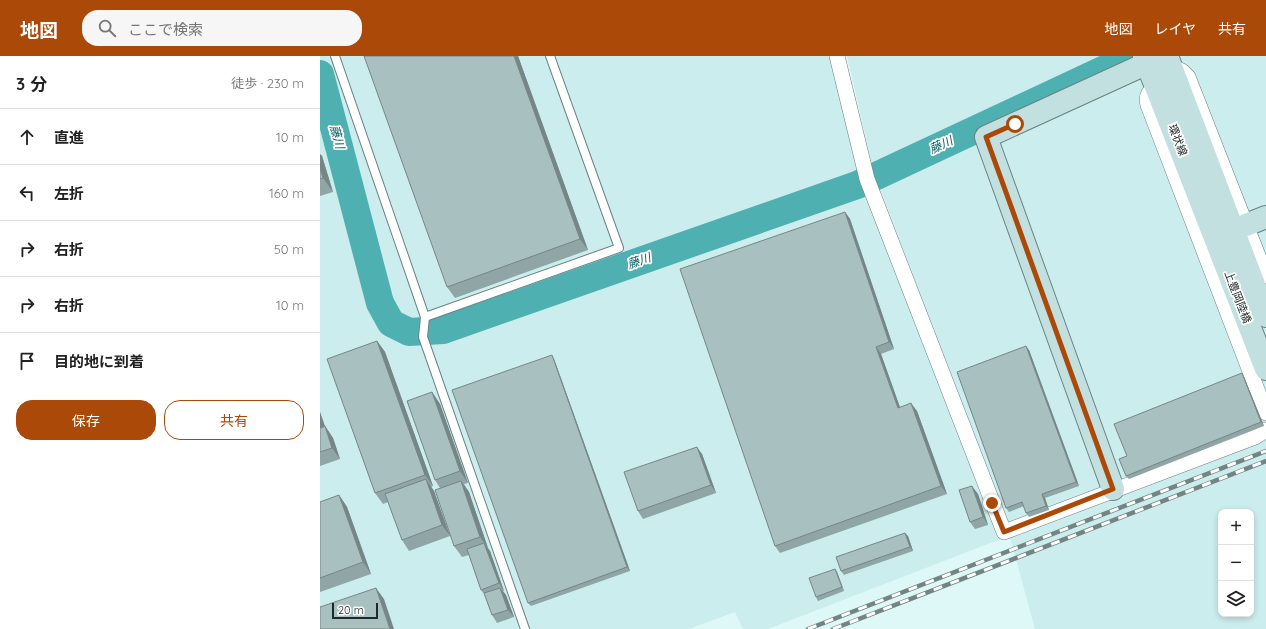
<!DOCTYPE html>
<html lang="ja">
<meta charset="utf-8">
<style>
:root{--surface:#fff;--page:#f6f6f6;--text:#222;--muted:#767676;--line:#e0e0e0;--accent:#ab4a08}
body{margin:0;font-family:Quicksand,"Noto Sans JP",sans-serif;background:var(--page);color:var(--text)}
.controls{position:absolute;right:12px;bottom:12px;display:grid;overflow:hidden;border-radius:8px;box-shadow:0 2px 6px #0003}
.controls button{width:36px;height:36px;display:grid;place-items:center;padding:0;border:0;border-bottom:1px solid var(--line);background:var(--surface);color:var(--text);font:20px sans-serif}
.scale{position:absolute;left:12px;bottom:10px;width:46px;box-sizing:border-box;padding-left:4px;border:2px solid #202929;border-top:0;font-size:11px;line-height:14px;white-space:nowrap;color:#202929;-webkit-text-stroke:3px #fefefe;paint-order:stroke}
.stop{position:absolute;width:12px;height:12px;margin:-9px;border:3px solid #ab4a08;border-radius:50%;background:#fff}
.stop.end{background:#ab4a08;border-color:#fff;box-shadow:0 1px 4px #0008}
.list{margin:0;padding:0;list-style:none}
h2{display:flex;justify-content:space-between;align-items:center;height:52px;margin:0;padding:0 16px;font-size:17px}
h2 small{font-size:13px;font-weight:400;color:var(--muted)}
.list li{display:grid;grid-template-columns:26px 1fr auto;gap:12px;align-items:center;box-sizing:border-box;height:56px;padding:0 16px;border-top:1px solid var(--line)}
.list b{display:block;font-size:15px;white-space:nowrap}
.list em{font-size:13px;font-style:normal;color:var(--muted)}
.actions{display:flex;gap:8px;padding:12px 16px}
.actions a{flex:1;padding:9px 0;border:1px solid var(--accent);border-radius:16px;text-align:center;font-size:14px;color:var(--accent)}
.actions .main{background:var(--accent);color:#fff}
.icon{flex:none;width:22px;height:22px;fill:none;stroke:currentColor;stroke-width:2;stroke-linecap:round;stroke-linejoin:round}
.map{position:relative;flex:none;width:946px;height:573px;overflow:hidden}
header{display:flex;align-items:center;gap:24px;box-sizing:border-box;height:56px;padding:0 20px;background:var(--accent);color:#fff}
header strong{font-size:19px}
nav{display:flex;gap:22px;margin-inline-start:auto;font-size:14px}
.search{width:280px;height:36px;background:var(--page);display:flex;align-items:center;gap:10px;box-sizing:border-box;padding:0 14px;border-radius:16px;color:var(--muted);font-size:15px}
main{display:flex}
aside{flex:1;background:var(--surface)}
.map>svg:first-child{display:block}
</style>
<header>
<strong>地図</strong>
<div class="search"><svg class="icon" aria-label="search" viewBox="0 0 24 24"><circle cx="10" cy="10" r="6"/><path d="M15 15l6 6"/></svg>ここで検索</div>
<nav><a>地図</a><a>レイヤ</a><a>共有</a></nav>
</header>
<main>
<aside>
<h2>3 分<small>徒歩 · 230 m</small></h2>
<ul class="list">
<li><svg class="icon" aria-label="ahead" viewBox="0 0 24 24"><path d="M12 20V5M6 11l6-6 6 6"/></svg><div><b>直進</b></div><em>10 m</em></li>
<li><svg class="icon" aria-label="left" viewBox="0 0 24 24"><path d="M17 20v-9H6M10 6l-5 5 5 5"/></svg><div><b>左折</b></div><em>160 m</em></li>
<li><svg class="icon" aria-label="right" viewBox="0 0 24 24"><path d="M7 20v-9h11M14 6l5 5-5 5"/></svg><div><b>右折</b></div><em>50 m</em></li>
<li><svg class="icon" aria-label="right" viewBox="0 0 24 24"><path d="M7 20v-9h11M14 6l5 5-5 5"/></svg><div><b>右折</b></div><em>10 m</em></li>
<li><svg class="icon" aria-label="arrive" viewBox="0 0 24 24"><path d="M6 21V4h12l-3 4 3 4H6"/></svg><div><b>目的地に到着</b></div></li>
</ul>
<div class="actions"><a class="main">保存</a><a>共有</a></div>
</aside>
<div class="map">
<svg width="946" height="573" viewBox="0 0 946 573">
<rect width="100%" height="100%" fill="#def7f7"/>
<g fill="#cbeded" fill-rule="evenodd">
<polygon points="0,0 512,0 543,131 678,484 448,573 423,573 415,556 369,573 0,573"/>
<path d="M 527,0 L 946,0 L 946,573 L 715,573 L 688,474 L 553,113 ZM 901,456 L 931,456 L 931,558 L 901,558 Z"/>
</g>
<g fill="none" stroke-linecap="round" stroke-linejoin="round">
<polyline stroke="#4fb0b1" stroke-width="28" points="0,18 60,247 71,267 89,276 123,274 537,129 800,6"/>
<defs>
<g id="lane">
<polyline points="15,0 105,261 103,281 205,573"/>
<polyline points="105,261 299,192 230,0"/>
</g>
<g id="street">
<polyline points="517,0 547,123 684,476 935,381 946,374"/>
<polyline points="851,10 862,15 868,21 946,220"/>
<path d="M 837,29 C 830,35 825,39 828,49 L 946,357"/>
</g>
<g id="secondary">
<polyline points="824,0 946,313"/>
<polyline points="847,0 946,260"/>
<polyline points="926,169 946,161"/>
<polyline points="793,433 666,81 843,0"/>
</g>
</defs>
<use href="#lane" stroke="#6b8282" stroke-width="10"/>
<use href="#street" stroke="#6b8282" stroke-width="16"/>
<use href="#secondary" stroke="#6b8282" stroke-width="24"/>
<use href="#lane" stroke="#fff" stroke-width="8"/>
<use href="#street" stroke="#fff" stroke-width="15"/>
<use href="#secondary" stroke="#c3e0e0" stroke-width="22"/>
<defs>
<g id="rail">
<polyline points="488,573 946,395"/>
<polyline points="513,573 946,405"/>
</g>
</defs>
<use href="#rail" stroke="#748484" stroke-width="4.5"/>
<use href="#rail" stroke="#fefefe" stroke-width="3" stroke-dasharray="9" stroke-linecap="butt"/>
</g>
<g fill="#90a5a5">
<polygon points="198,0 268,194 135,242 127,231"/>
<polygon points="0,98 2,100 13,136 0,140"/>
<polygon points="525,156 530,163 574,293 561,298 580,351 597,355 627,438 460,497 455,490"/>
<polygon points="57,285 65,296 113,430 111,431 114,435 130,480 89,495 82,484 68,446 63,448 55,437"/>
<polygon points="709,294 759,430 725,442 729,454 709,461 706,457 704,450 689,456 686,452"/>
<polygon points="234,303 310,515 211,550 208,547"/>
<polygon points="924,321 944,370 809,423 806,420 807,400"/>
<polygon points="112,336 120,348 148,427 144,428 149,436 168,492 170,495 184,535 183,535 186,539 194,561 177,567 172,559 164,538 161,534 149,499 142,501 134,490 120,432 115,424"/>
<polygon points="0,356 5,370 13,382 20,403 0,410"/>
<polygon points="382,398 396,437 323,463 318,455"/>
<polygon points="658,438 668,469 655,473 650,466"/>
<polygon points="19,439 27,451 51,518 0,536 0,446"/>
<polygon points="588,480 593,495 524,519 521,515"/>
<polygon points="515,513 517,516 524,535 498,545 496,541"/>
</g>
<g fill="#768686">
<polygon points="194,0 198,0 268,194 260,183"/>
<polygon points="0,98 2,100 13,136 3,122 0,112"/>
<polygon points="525,156 530,163 574,293 569,286"/>
<polygon points="57,285 65,296 113,430 105,419"/>
<polygon points="706,290 709,294 759,430 756,426"/>
<polygon points="556,291 561,298 583,360 578,352"/>
<polygon points="232,299 234,303 310,515 307,511"/>
<polygon points="922,317 924,321 944,370 941,366"/>
<polygon points="112,336 120,348 148,427 140,415"/>
<polygon points="591,347 597,355 627,438 621,430"/>
<polygon points="0,356 9,383 1,372 0,369"/>
<polygon points="5,370 13,382 20,403 12,392"/>
<polygon points="377,391 382,398 396,437 391,429"/>
<polygon points="106,423 114,435 130,480 122,469"/>
<polygon points="141,425 149,436 168,492 160,481"/>
<polygon points="652,430 658,438 668,469 663,461"/>
<polygon points="722,438 725,442 729,454 726,450"/>
<polygon points="19,439 27,451 51,518 43,506"/>
<polygon points="585,477 588,480 593,495 590,491"/>
<polygon points="164,487 170,495 184,535 179,527"/>
<polygon points="515,513 517,516 524,535 522,531"/>
<polygon points="56,532 64,543 74,573 70,573"/>
<polygon points="180,532 186,539 194,561 188,554"/>
</g>
<g fill="#a8c0c0" stroke="#768686">
<polygon points="44,0 194,0 260,183 127,231"/>
<polygon points="0,112 3,122 0,123"/>
<polygon points="525,156 569,286 556,291 578,352 591,347 621,430 455,490 360,213"/>
<polygon points="57,285 105,419 55,437 7,303"/>
<polygon points="706,290 756,426 722,438 726,450 706,457 702,446 686,452 637,316"/>
<polygon points="232,299 307,511 208,547 132,334"/>
<polygon points="922,317 941,366 806,420 799,403 807,400 794,368"/>
<polygon points="112,336 140,415 115,424 87,345"/>
<polygon points="0,369 1,372 5,370 12,392 0,396"/>
<polygon points="377,391 391,429 318,455 304,416"/>
<polygon points="106,423 122,469 82,484 65,438"/>
<polygon points="141,425 160,481 134,490 115,434"/>
<polygon points="652,430 663,461 650,466 639,434"/>
<polygon points="19,439 43,506 0,522 0,446"/>
<polygon points="585,477 590,491 521,515 516,501"/>
<polygon points="164,487 179,527 161,534 147,493"/>
<polygon points="515,513 522,531 496,541 489,522"/>
<polygon points="56,532 70,573 0,573 0,551"/>
<polygon points="180,532 188,554 172,559 164,537"/>
</g>
<g fill="none" stroke-linecap="round" stroke-linejoin="round">
<polyline stroke="#ab4a08" stroke-width="5" points="672,447 684,476 793,433 666,81 695,68"/>
</g>
<g text-anchor="middle" stroke-width="3.5" stroke-linejoin="round" paint-order="stroke">
<g font-size="11" fill="#202929" stroke="#fefefe">
<text transform="translate(858 84) rotate(69)" y="4">環状線</text>
<text transform="translate(918 241) rotate(69)" y="4">上豊岡陸橋</text>
</g>
<g font-size="12" font-style="italic" fill="#025b5c" stroke="#fefefe">
<text transform="translate(17 81) rotate(75)" y="4">藤川</text>
<text transform="translate(621 89) rotate(-25)" y="4">藤川</text>
<text transform="translate(319 205) rotate(-19)" y="4">藤川</text>
</g>
</g>
</svg>
<div class="controls">
<button>+</button>
<button>−</button>
<button><svg class="icon" aria-label="layers" viewBox="0 0 24 24"><path d="M12 4l9 5-9 5-9-5zM3 14l9 5 9-5"/></svg></button>
</div>
<div class="scale">20 m</div>
<div class="stop" style="left:695px;top:68px"></div>
<div class="stop end" style="left:672px;top:447px"></div>
</div>
</main>
